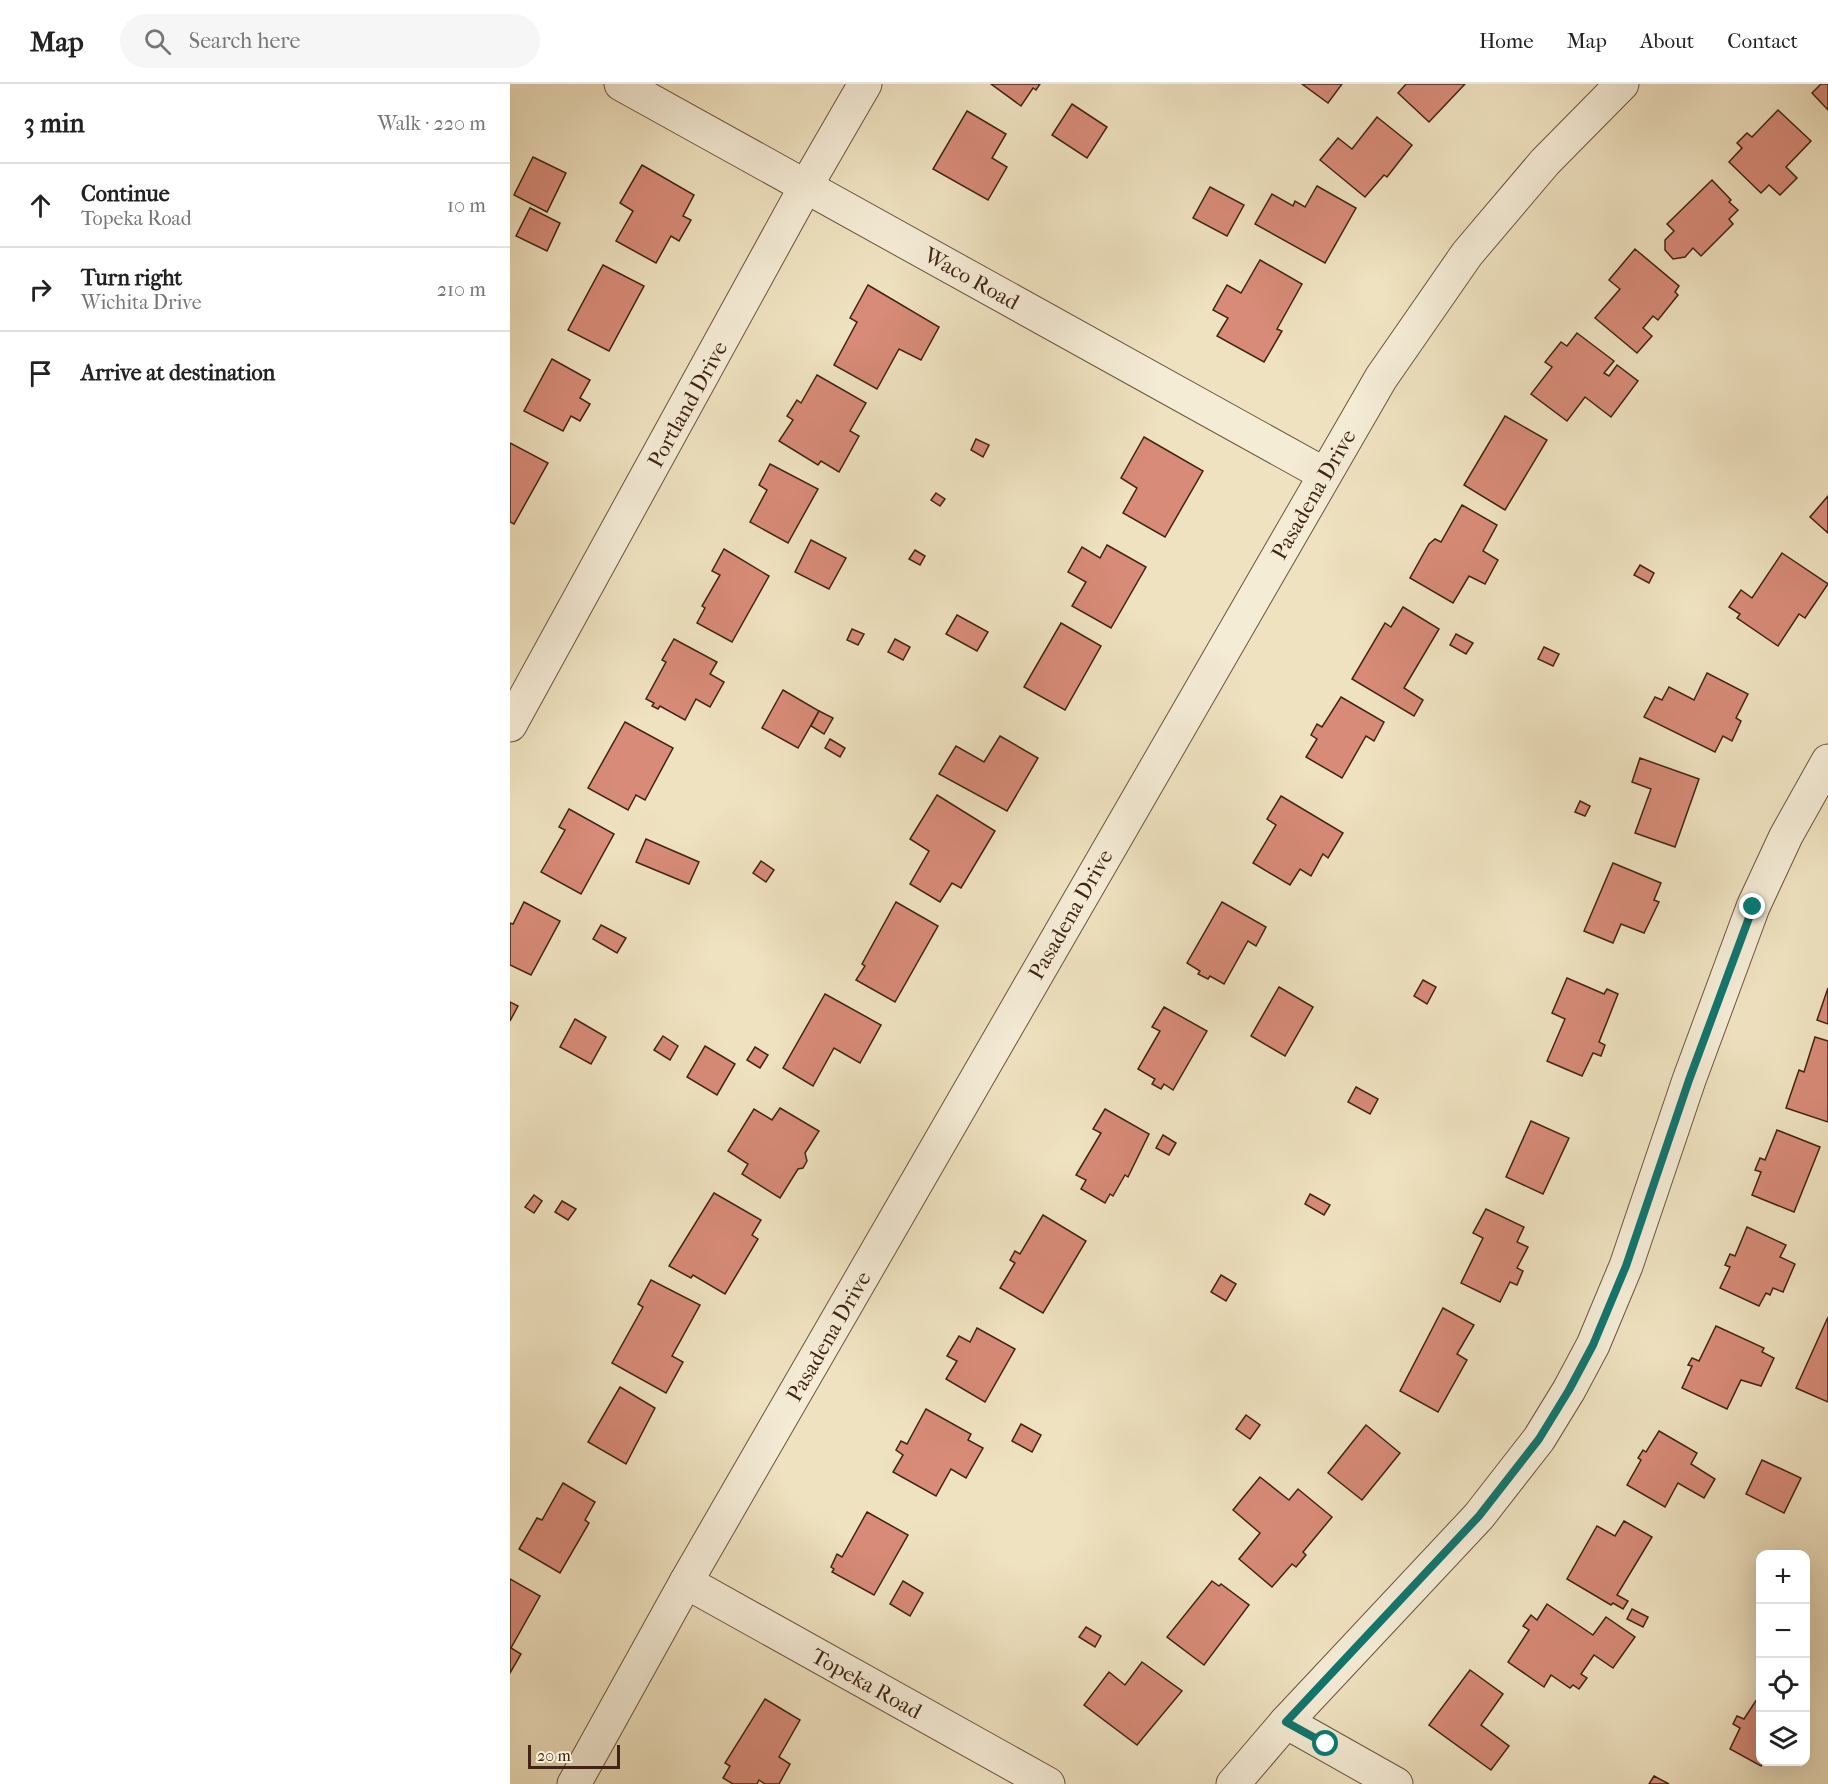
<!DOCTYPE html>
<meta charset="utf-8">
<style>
:root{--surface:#fff;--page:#f6f6f6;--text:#222;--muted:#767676;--line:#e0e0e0}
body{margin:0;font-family:"IM FELL French Canon",serif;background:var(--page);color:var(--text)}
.controls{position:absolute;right:18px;bottom:18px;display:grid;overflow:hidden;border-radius:12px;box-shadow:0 6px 24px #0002}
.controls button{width:54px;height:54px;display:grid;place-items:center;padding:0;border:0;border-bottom:2px solid var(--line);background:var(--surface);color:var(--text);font:30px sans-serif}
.scale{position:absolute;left:18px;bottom:15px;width:92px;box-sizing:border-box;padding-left:6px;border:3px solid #412413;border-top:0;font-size:16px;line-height:21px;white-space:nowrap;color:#412413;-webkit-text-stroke:4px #f5ecd6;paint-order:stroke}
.stop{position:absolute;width:18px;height:18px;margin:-14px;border:4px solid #0f766e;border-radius:50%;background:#fff}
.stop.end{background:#0f766e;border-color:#fff;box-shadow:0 2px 6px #0008}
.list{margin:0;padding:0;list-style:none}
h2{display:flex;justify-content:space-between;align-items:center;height:78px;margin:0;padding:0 24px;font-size:26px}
h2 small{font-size:20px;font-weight:400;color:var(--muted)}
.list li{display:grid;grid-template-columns:39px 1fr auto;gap:18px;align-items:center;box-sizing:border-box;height:84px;padding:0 24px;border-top:2px solid var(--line)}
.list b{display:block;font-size:22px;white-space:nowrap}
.list p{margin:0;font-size:20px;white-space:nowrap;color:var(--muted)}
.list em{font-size:20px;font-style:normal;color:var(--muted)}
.icon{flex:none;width:33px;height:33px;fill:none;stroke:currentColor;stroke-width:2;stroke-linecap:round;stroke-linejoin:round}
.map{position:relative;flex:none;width:1318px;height:1700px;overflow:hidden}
header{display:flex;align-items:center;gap:36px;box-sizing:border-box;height:84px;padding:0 30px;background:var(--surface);border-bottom:2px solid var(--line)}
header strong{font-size:28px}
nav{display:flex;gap:33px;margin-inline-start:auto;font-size:21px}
.search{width:420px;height:54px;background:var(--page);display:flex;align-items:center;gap:15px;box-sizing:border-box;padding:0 21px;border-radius:33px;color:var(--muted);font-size:22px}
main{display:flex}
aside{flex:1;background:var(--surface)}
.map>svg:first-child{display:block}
</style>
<header>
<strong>Map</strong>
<div class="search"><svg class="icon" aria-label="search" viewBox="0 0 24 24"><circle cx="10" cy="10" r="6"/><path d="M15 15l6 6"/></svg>Search here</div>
<nav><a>Home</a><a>Map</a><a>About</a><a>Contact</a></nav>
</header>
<main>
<aside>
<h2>3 min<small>Walk · 220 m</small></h2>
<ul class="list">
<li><svg class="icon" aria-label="ahead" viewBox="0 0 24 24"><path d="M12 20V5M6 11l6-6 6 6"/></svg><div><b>Continue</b><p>Topeka Road</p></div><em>10 m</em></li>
<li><svg class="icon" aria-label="right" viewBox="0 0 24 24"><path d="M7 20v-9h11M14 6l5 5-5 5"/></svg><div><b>Turn right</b><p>Wichita Drive</p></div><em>210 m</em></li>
<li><svg class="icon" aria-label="arrive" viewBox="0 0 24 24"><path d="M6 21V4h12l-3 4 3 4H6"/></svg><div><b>Arrive at destination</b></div></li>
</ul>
</aside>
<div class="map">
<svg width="1318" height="1700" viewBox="0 0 1318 1700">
<rect width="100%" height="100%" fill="#efe2c0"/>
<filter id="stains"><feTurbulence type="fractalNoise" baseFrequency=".00333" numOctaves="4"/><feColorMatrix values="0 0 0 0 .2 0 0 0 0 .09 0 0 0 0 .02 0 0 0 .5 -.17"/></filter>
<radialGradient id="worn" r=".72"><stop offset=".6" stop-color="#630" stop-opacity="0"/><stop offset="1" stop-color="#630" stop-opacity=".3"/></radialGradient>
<g fill="#d78b78" stroke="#412413" stroke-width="1.5">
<polygon points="481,0 530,0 526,6 523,4 511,22"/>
<polygon points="792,0 832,0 818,19"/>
<polygon points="896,0 955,0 919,38 888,9"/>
<polygon points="1311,0 1318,0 1318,26 1302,9"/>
<polygon points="562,20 597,43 577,74 542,51"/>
<polygon points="1268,26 1301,57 1276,83 1287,94 1270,111 1259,101 1251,109 1219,78 1232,64 1227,59 1237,49 1242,53"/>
<polygon points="457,27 496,50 482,74 497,83 478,116 423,85"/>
<polygon points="867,33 902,61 877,93 874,91 855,113 810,76 828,54 842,65"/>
<polygon points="23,73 56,89 37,128 4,111"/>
<polygon points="132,81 184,111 173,132 181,136 169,157 161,152 146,179 106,157 123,127 110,119"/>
<polygon points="1202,96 1221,116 1219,118 1228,126 1219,135 1223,140 1191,172 1183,164 1175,173 1163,175 1155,166 1155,156 1164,147 1157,140"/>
<polygon points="807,102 846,124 815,179 745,140 762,110 783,122 785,117 795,123"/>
<polygon points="700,103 734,121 717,152 683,134"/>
<polygon points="20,124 50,139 37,167 6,152"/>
<polygon points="1125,165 1169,202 1165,208 1168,211 1148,236 1143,232 1133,244 1142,252 1127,269 1085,234 1110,205 1099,196"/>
<polygon points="750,176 792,200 767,245 772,247 754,278 707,252 718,234 703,226 717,201 731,209"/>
<polygon points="93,181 134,202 99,267 58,246"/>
<polygon points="358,201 429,243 411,276 389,265 367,305 324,281 347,238 340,234"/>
<polygon points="1067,249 1104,277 1094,289 1099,292 1107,281 1128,297 1101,333 1075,313 1057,337 1021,310 1042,283 1035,278 1051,258 1057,262"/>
<polygon points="42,275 80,296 70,314 80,320 70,337 61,332 53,347 14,327"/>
<polygon points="307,291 356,319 340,347 349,352 329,388 311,377 308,381 269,357 283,336 277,332 287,316 291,319"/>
<polygon points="995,332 1037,356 995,426 954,401"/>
<polygon points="634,353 693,387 655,453 613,429 627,404 611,394"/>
<polygon points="466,355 479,361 473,373 461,366"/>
<polygon points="0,359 38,379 4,440 0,438"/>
<polygon points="260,380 308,405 278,459 240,438 257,406 249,401"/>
<polygon points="426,409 435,415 430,422 421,416"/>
<polygon points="1318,412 1318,449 1300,433"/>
<polygon points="952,421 987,441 973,467 988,476 975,500 959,492 943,519 900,494 919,460 925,455 931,458"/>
<polygon points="301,456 336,474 319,505 285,488"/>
<polygon points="597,461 636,483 601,544 562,522 576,498 558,488 572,463 590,474"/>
<polygon points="214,465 259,492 222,558 187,539 195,524 192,522 210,491 202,487"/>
<polygon points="405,466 415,472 410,481 399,475"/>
<polygon points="1272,469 1318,500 1295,534 1289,530 1268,562 1227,534 1230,530 1219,523 1231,506 1242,514"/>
<polygon points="1130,481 1144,489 1139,499 1124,491"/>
<polygon points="893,523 929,545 894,604 913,616 904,632 842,595 875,539 881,543"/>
<polygon points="447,531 478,548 467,567 436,550"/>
<polygon points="551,539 591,562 555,626 514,603"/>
<polygon points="342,545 354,550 348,561 337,556"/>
<polygon points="946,550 963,559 956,570 940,561"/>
<polygon points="164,555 207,578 200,590 214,598 200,623 186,615 175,636 150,622 148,625 142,622 144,619 136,615 156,578 152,576"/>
<polygon points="385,555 400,563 393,576 378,568"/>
<polygon points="1034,563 1049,570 1043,582 1028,575"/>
<polygon points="1197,589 1238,610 1226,634 1231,637 1222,657 1213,652 1205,668 1134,633 1145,613 1152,616 1159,603 1184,616"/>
<polygon points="273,606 309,627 288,664 252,644"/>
<polygon points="831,613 874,638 864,657 856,652 832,694 796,673 807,655 801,651 807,640 812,643"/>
<polygon points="309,627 323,634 314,650 301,642"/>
<polygon points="115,638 163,664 135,716 126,711 118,726 78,704"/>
<polygon points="490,652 528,674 497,727 429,690 446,662 474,678"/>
<polygon points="320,655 335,664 330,673 315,664"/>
<polygon points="1130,674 1189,695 1165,763 1125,749 1141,705 1122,698"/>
<polygon points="427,711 485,747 451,804 442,799 430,818 400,800 419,767 400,755"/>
<polygon points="771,712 833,749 818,774 813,770 801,792 790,785 780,801 743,779 766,741 757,735"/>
<polygon points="1070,717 1080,722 1075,732 1065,728"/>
<polygon points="59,725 104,750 71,810 31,788 55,746 49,743"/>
<polygon points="136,755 189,778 179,800 126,778"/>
<polygon points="251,777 264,786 256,798 243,789"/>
<polygon points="1103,779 1151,799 1144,816 1149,818 1134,849 1111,840 1103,859 1074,847"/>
<polygon points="14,818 50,837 21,891 0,881 0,839 3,840"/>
<polygon points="386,818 428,842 385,918 346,896 355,882 352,880"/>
<polygon points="712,818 756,843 746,862 738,857 714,900 700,892 698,895 688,890 690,887 677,879"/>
<polygon points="91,841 116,854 107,869 83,855"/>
<polygon points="1057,894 1094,910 1097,905 1108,910 1089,958 1095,961 1091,972 1083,969 1072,992 1037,977 1055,935 1042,929"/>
<polygon points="913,896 926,903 917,920 904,912"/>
<polygon points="769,903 803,923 775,972 741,952"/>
<polygon points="1318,904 1318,940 1307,936"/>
<polygon points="315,910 371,941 350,979 324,964 303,1002 273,984"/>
<polygon points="0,918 8,922 0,937"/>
<polygon points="654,923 697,947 663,1006 654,1000 651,1005 642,1000 645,995 628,985 650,947 642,943"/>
<polygon points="65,935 96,953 81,980 50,963"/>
<polygon points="153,952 168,962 160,976 144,966"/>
<polygon points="1305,953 1318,957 1318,1038 1276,1024 1289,986 1294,988"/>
<polygon points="195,962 225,980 207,1011 177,993"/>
<polygon points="245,963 258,971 250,984 237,976"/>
<polygon points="846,1003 868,1015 860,1030 838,1018"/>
<polygon points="270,1024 309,1047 295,1069 297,1077 293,1084 288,1085 270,1114 232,1090 238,1080 218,1067 244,1025 262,1036"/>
<polygon points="595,1025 639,1050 618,1093 615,1091 603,1112 600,1110 595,1119 571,1105 576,1096 566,1091 591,1049 583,1045"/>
<polygon points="1021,1037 1059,1054 1033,1110 996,1093"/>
<polygon points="1267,1046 1310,1063 1284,1128 1242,1111 1251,1088 1245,1086 1250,1074 1255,1076"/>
<polygon points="653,1051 666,1059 659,1071 646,1064"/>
<polygon points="204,1109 251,1136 242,1151 248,1155 215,1210 183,1191 181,1194 159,1182"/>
<polygon points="800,1110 820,1121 814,1131 795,1120"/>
<polygon points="24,1111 32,1117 24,1129 15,1123"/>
<polygon points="52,1117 66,1125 58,1136 45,1128"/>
<polygon points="976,1125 1014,1143 1007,1158 1018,1163 1007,1184 1013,1187 1007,1201 1000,1198 990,1218 951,1199 973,1154 963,1149"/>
<polygon points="533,1131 576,1157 533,1229 490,1204 505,1179 500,1176 505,1167 510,1170"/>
<polygon points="1237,1143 1276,1161 1270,1173 1285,1180 1273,1208 1263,1204 1260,1211 1256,1209 1249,1222 1210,1204 1220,1183 1215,1181 1220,1170 1225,1172"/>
<polygon points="711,1191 726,1200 716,1217 701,1208"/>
<polygon points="141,1196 190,1221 162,1272 173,1278 156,1309 102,1279 133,1223 128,1220"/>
<polygon points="933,1224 964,1241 947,1270 957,1276 928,1328 890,1307"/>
<polygon points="1318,1233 1318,1318 1286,1304"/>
<polygon points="1206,1242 1254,1264 1252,1268 1264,1274 1251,1302 1231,1296 1217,1325 1172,1304 1182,1282 1178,1281 1182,1274 1189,1277"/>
<polygon points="467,1244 505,1265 475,1318 436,1295 447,1277 437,1272 449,1252 460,1258"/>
<polygon points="110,1303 145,1324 116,1380 78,1358"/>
<polygon points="416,1325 461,1350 458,1356 473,1364 456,1394 441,1385 426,1412 383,1388 393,1371 386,1366 391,1357 397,1360"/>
<polygon points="736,1331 750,1341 740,1355 726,1345"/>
<polygon points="511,1340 531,1351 522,1368 502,1357"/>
<polygon points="856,1341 890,1369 852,1416 818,1389"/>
<polygon points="1149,1347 1187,1369 1181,1380 1205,1395 1194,1414 1168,1399 1155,1423 1117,1401 1131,1376 1128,1374 1133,1366 1136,1368"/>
<polygon points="1252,1376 1291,1394 1274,1429 1236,1410"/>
<polygon points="750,1393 779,1416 788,1405 822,1433 793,1468 796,1471 786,1483 782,1480 762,1503 729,1475 750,1449 723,1426"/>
<polygon points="53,1399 85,1418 75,1436 79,1439 50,1489 9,1465 27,1434 32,1436"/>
<polygon points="357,1428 398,1451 364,1511 322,1488 324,1485 321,1483 327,1470 332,1473"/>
<polygon points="1114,1437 1142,1453 1107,1511 1118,1517 1113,1525 1103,1519 1101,1521 1057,1495 1087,1442 1105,1452"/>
<polygon points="0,1495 30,1512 1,1564 11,1570 0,1589"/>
<polygon points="393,1497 413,1509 400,1532 380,1520"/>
<polygon points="702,1497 709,1502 711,1500 739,1521 694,1581 657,1553"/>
<polygon points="1037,1520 1083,1551 1096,1533 1125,1553 1103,1584 1084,1571 1071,1590 1077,1594 1069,1605 1063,1601 1060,1604 1041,1591 1034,1603 998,1578 1019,1546 1013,1542 1021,1531 1027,1536"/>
<polygon points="1122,1525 1138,1533 1133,1543 1117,1535"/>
<polygon points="576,1543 591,1552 585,1563 569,1553"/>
<polygon points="632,1578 672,1607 627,1661 574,1621 599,1588 615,1601"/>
<polygon points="960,1586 993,1610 971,1641 999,1662 981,1686 919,1641"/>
<polygon points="1249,1612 1250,1678 1253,1678 1251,1682 1220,1665 1230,1644 1223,1640 1227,1632 1234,1635"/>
<polygon points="255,1615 290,1636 269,1673 280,1680 269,1700 255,1700 249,1696 247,1700 223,1700 213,1694 220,1682 215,1679"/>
<polygon points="1144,1692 1159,1700 1139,1700"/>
</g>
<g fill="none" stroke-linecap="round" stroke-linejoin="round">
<defs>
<g id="minor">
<polyline points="111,0 814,390"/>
<polyline points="0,641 296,102 355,0"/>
<polyline points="176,1498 538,1700"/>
<polyline points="776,1638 886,1700"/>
<polyline points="64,1700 176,1498 871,294 957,170 1035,78 1112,0"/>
<polyline points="723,1700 776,1638 969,1432 1029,1355 1059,1306 1083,1261 1116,1182 1179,996 1243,823 1276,752 1318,677"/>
</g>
</defs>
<use href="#minor" stroke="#6c543e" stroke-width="35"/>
<use href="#minor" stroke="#f5ecd6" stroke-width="33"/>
</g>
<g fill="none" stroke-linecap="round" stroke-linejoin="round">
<polyline stroke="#0f766e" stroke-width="8" points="816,1660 776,1638 969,1432 1029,1355 1059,1306 1083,1261 1116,1182 1179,996 1243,823"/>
</g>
<g text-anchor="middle" stroke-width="6" stroke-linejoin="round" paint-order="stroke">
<g font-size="22" fill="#412413" stroke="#f5ecd6">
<text transform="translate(462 194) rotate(29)" y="8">Waco Road</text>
<text transform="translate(177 320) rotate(-61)" y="8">Portland Drive</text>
<text transform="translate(803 410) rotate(-60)" y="8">Pasadena Drive</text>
<text transform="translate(560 830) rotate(-60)" y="8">Pasadena Drive</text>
<text transform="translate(318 1252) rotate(-60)" y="8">Pasadena Drive</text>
<text transform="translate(357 1599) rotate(29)" y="8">Topeka Road</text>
</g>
</g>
<rect width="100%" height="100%" filter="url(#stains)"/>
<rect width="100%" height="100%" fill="url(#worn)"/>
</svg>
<div class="controls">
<button>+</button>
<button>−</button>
<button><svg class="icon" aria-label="locate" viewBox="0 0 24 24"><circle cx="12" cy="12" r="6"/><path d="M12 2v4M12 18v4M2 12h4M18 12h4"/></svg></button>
<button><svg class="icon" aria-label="layers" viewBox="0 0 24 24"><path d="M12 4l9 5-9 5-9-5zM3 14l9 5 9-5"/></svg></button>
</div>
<div class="scale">20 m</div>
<div class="stop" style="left:816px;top:1660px"></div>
<div class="stop end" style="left:1243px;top:823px"></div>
</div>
</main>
